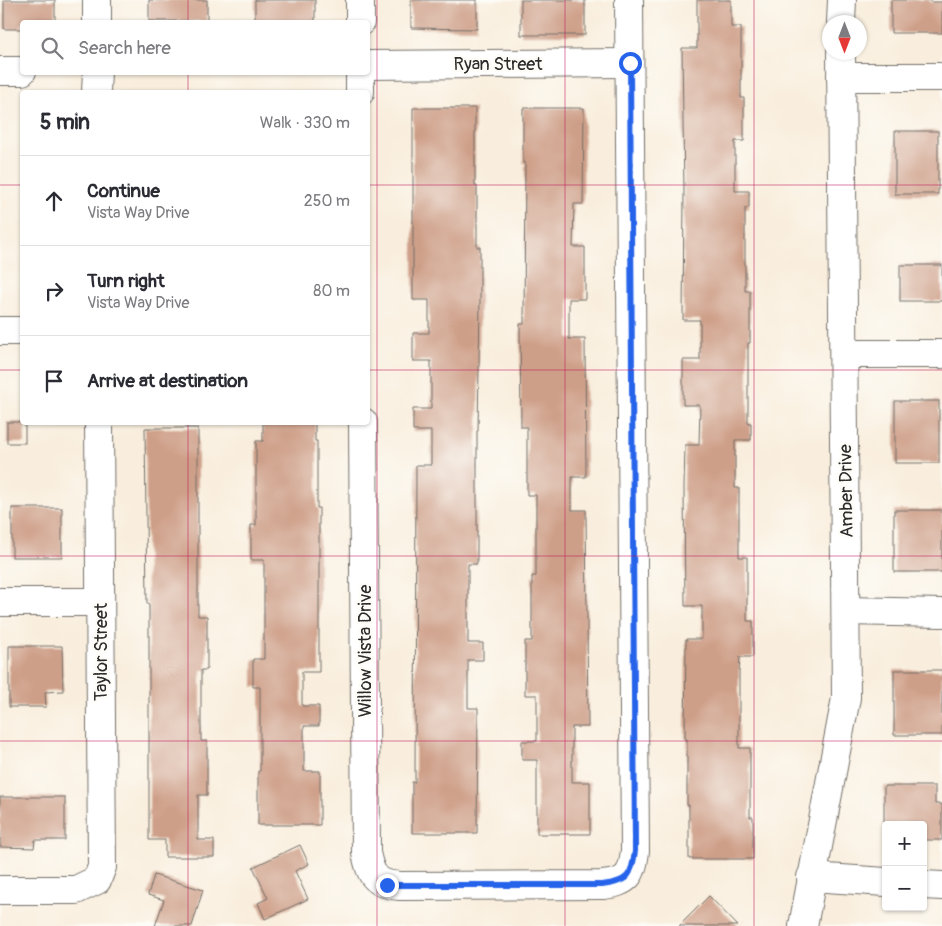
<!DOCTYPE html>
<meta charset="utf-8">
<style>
:root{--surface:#fff;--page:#f2f2f3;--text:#2b2b33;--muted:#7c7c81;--line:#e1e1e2}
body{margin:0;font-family:Pangolin,sans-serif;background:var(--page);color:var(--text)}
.controls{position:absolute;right:15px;bottom:15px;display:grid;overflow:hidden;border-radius:5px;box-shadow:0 1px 4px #0004}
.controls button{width:45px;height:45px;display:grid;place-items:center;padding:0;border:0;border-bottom:1px solid var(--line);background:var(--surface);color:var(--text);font:25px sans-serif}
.compass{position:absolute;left:822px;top:15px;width:45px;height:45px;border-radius:50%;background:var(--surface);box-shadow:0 1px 4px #0004;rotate:180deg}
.stop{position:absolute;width:15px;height:15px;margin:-11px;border:4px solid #2563eb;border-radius:50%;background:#fff}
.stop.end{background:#2563eb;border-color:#fff;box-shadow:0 1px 5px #0008}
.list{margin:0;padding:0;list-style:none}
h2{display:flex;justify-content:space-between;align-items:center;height:65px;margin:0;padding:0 20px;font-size:21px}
h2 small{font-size:16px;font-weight:400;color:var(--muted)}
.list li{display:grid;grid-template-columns:32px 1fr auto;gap:15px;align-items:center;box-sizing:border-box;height:90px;padding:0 20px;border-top:1px solid var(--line)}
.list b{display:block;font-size:19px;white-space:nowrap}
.list p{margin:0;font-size:16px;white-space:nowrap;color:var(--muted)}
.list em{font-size:16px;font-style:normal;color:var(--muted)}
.icon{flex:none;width:28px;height:28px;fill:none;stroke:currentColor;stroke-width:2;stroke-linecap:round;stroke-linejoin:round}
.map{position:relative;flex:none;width:942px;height:926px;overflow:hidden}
.search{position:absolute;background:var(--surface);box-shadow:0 1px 4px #0004;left:20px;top:20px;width:350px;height:55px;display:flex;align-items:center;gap:12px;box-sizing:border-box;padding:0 18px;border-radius:5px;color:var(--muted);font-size:19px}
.panel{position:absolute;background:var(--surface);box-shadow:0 1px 4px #0004;left:20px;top:90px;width:350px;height:335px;border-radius:5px}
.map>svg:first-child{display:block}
</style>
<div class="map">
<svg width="942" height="926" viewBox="0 0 942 926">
<rect width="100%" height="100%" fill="#fdfcf7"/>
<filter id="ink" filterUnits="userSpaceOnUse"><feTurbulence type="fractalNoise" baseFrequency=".02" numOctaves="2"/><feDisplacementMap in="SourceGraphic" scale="10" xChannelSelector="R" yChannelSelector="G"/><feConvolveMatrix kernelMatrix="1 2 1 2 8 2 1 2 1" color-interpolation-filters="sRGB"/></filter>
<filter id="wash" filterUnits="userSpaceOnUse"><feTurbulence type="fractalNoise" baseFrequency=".0096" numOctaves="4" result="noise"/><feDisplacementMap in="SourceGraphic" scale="20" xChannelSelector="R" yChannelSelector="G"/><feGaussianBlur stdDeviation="1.12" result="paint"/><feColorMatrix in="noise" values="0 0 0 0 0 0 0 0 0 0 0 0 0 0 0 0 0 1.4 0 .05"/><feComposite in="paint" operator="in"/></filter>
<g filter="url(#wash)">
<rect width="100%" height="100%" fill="#f9eedd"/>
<g id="blocks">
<g fill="#ce9f88">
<polygon points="4,0 55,0 55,22 22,22 22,29 4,29"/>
<rect x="149" y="0" width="58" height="21"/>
<rect x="255" y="0" width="60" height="22"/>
<polygon points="411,0 477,0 477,29 411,28"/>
<rect x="521" y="0" width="64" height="35"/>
<polygon points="697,0 731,0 731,27 741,27 741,98 744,98 744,141 735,141 735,191 749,191 749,208 745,208 745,291 750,291 750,343 748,343 748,423 751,423 751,440 735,440 735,488 739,488 739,557 747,557 747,621 753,621 753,657 740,657 739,672 739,748 750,748 750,817 753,817 753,859 689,859 689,805 687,805 687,739 685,739 686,639 702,639 702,606 685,606 684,488 685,445 699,445 700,405 683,405 683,360 700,360 700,320 683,320 684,193 682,48 697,48"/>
<polygon points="891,0 930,0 930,2 942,2 942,33 891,33"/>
<polygon points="413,108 475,108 475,186 477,186 477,247 480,247 480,300 478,431 477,431 477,564 468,564 468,643 483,643 483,660 468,660 468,708 478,708 477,833 412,833 412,782 415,782 416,465 431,465 431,431 413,431 413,409 431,409 431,361 413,361 413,333 429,333 429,300 413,300"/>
<polygon points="523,108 584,108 583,204 574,204 573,247 585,247 585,299 569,299 569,339 585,339 586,477 572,477 572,510 586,510 588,727 572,727 572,782 590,782 590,834 537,834 537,760 522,760 522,741 537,741 537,695 525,695 525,641 532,641 532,576 536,576 536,495 527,495 527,427 521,427 520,324 524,324 525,163 523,163"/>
<rect x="895" y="131" width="43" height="63"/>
<rect x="900" y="265" width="42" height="36"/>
<rect x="895" y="401" width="44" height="62"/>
<rect x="7" y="422" width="18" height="21"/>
<polygon points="263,422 315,422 315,441 317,441 317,508 319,508 319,672 302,672 302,706 319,706 319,726 304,726 304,771 320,771 320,825 258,825 258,771 260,771 260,687 253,687 253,659 264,659 264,560 251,560 251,525 256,525 256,441 263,441"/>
<polygon points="145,428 198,428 198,616 207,616 207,670 201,670 201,741 207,741 207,795 198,795 198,840 214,840 214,857 165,857 165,840 149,840 149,604 147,604"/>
<rect x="12" y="508" width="50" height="49"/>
<rect x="894" y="510" width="48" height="62"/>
<polygon points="9,646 62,646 63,691 45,692 46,707 9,707"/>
<rect x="894" y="670" width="48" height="65"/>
<polygon points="884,786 935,786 935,804 942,804 942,840 923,840 923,825 884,825"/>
<polygon points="0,797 65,797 65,840 35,840 34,848 0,847"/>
<polygon points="300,845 309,864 295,871 308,899 265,919 258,903 268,898 253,867"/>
<polygon points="154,875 203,890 192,926 155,926 164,900 148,895"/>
<polygon points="709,896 738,926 679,926"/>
</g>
</g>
</g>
<g filter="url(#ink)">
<use href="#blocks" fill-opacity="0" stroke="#736f69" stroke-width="1"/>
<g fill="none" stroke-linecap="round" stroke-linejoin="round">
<defs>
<g id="minor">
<polyline points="97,0 97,22"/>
<polyline points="360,0 360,22"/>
<polyline points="841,22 842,0"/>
<polyline points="368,65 629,63"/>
<polyline points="0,71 22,71"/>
<polyline points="360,72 360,92"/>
<polyline points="841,77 942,77"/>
<polyline points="96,92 97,72"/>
<polyline points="0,331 22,331"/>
<polyline points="845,354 942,354"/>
<path d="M 363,422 L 366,853 C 371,876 375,884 400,886 L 603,885 C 628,882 632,876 635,851 L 629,0"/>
<polyline points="0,602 100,602"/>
<polyline points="846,611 942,613"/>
<polyline points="811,877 886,882"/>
<polyline points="923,885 942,886"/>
<polyline points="0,890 76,890 97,880 102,867 99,422"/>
<polyline points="803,926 846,698 841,52"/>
</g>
</defs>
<use href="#minor" stroke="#736f69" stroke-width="30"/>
<use href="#minor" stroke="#fff" stroke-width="28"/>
</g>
</g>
<g fill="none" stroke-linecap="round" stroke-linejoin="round" filter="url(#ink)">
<path stroke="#2563eb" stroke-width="6" d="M 387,885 L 602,885 C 628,882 632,876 635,851 L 630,63"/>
</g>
<path fill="none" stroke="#c2185b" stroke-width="1" stroke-opacity="0.55" d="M 188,0 L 188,22M 377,0 L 377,926M 565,0 L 565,926M 754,0 L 754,926M 188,72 L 188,92M 0,185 L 22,185M 368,185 L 942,185M 0,370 L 22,370M 368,370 L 942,370M 188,422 L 188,926M 0,556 L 942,556M 0,741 L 942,741"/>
<g text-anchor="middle" stroke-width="5" stroke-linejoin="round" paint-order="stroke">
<g font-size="18" fill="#2b2b2b" stroke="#fdfcf7">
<text x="498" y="70">Ryan Street</text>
<text transform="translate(846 491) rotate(-91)" y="6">Amber Drive</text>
<text transform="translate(365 651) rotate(-90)" y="6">Willow Vista Drive</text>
<text transform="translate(101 652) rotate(-90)" y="6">Taylor Street</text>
</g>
</g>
</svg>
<div class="controls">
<button>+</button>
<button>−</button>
</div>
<svg class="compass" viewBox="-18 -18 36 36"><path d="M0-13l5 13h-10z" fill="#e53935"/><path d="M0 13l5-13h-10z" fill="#7c7c81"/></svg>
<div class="stop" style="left:630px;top:63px"></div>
<div class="stop end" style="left:387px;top:885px"></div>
<div class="search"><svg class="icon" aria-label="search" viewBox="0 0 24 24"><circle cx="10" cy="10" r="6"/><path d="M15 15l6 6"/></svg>Search here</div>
<section class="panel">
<h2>5 min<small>Walk · 330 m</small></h2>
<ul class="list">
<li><svg class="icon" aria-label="ahead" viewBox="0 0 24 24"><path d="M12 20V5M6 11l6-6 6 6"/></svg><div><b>Continue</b><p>Vista Way Drive</p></div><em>250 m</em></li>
<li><svg class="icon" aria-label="right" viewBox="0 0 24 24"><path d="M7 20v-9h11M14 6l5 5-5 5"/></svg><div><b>Turn right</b><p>Vista Way Drive</p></div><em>80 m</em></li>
<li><svg class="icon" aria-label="arrive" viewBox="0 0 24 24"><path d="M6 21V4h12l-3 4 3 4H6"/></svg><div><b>Arrive at destination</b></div></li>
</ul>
</section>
</div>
